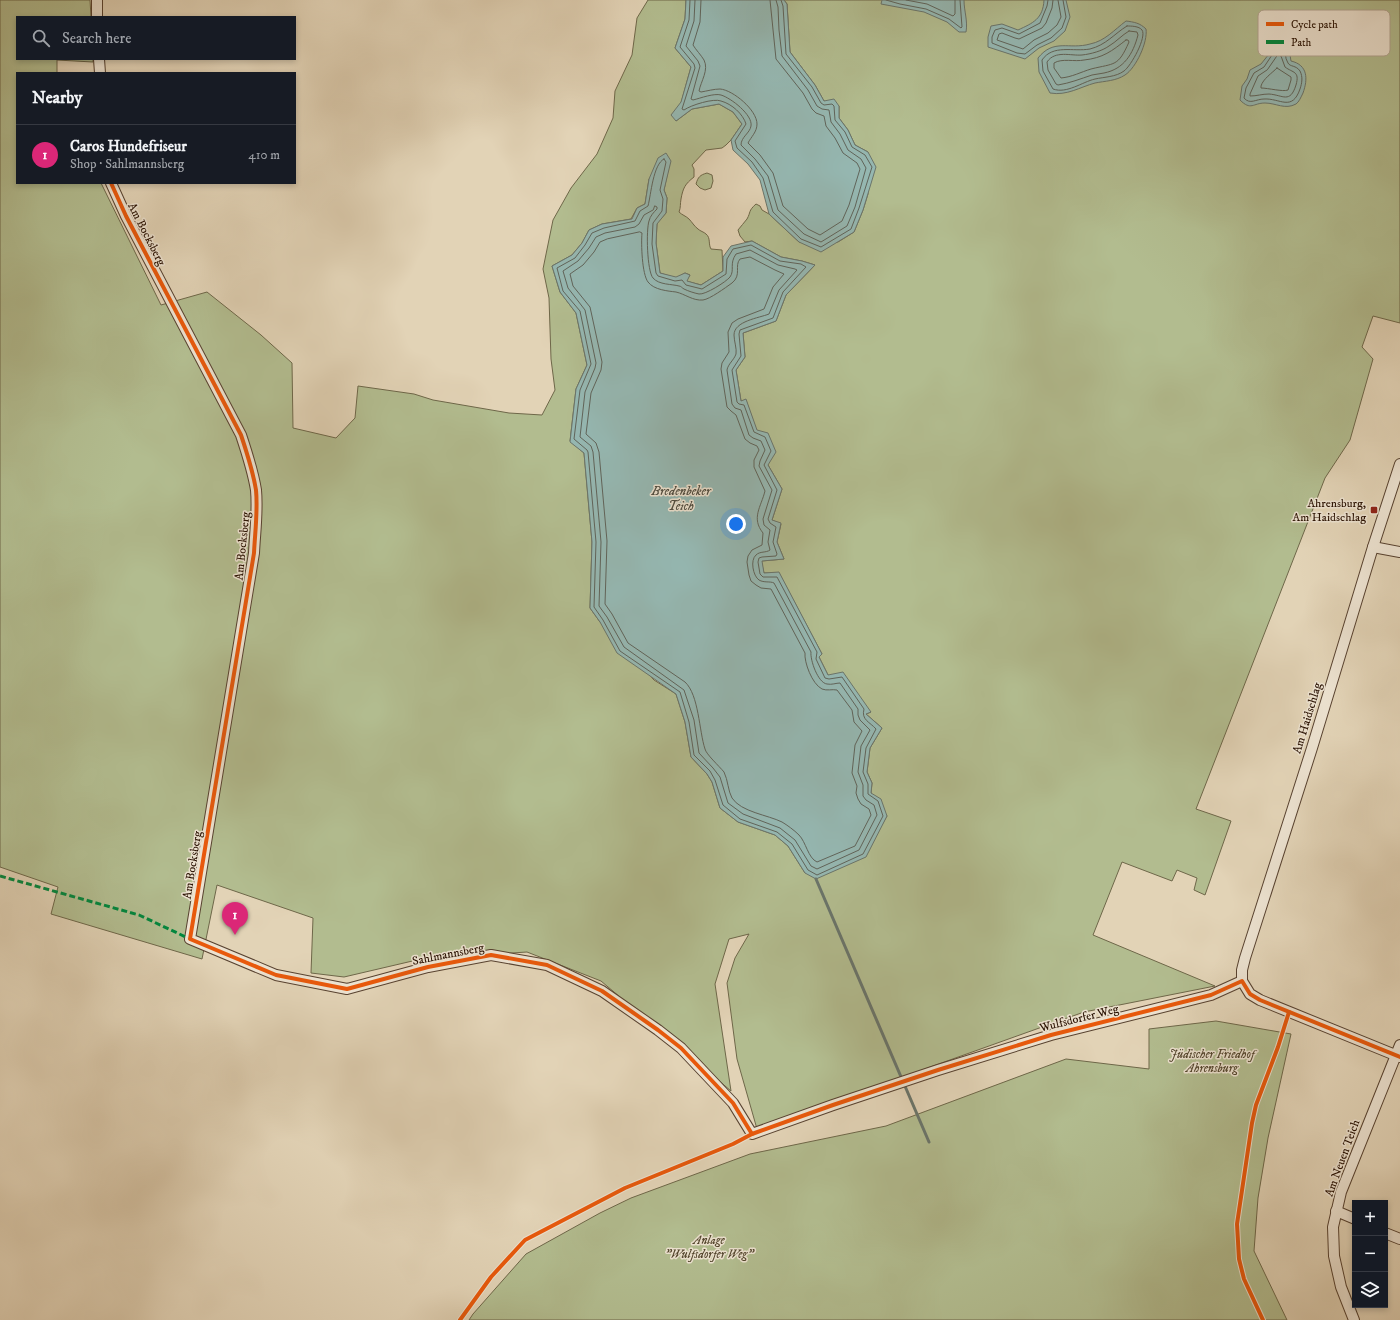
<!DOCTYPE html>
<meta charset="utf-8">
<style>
:root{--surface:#171b24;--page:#242831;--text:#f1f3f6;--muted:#9ea1a6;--line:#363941;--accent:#db2777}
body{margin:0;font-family:"IM FELL DW Pica",serif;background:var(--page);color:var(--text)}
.controls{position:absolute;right:12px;bottom:12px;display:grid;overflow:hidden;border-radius:0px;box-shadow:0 2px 6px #0003}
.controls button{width:36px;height:36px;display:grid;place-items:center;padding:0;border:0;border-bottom:1px solid var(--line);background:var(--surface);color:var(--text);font:20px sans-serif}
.you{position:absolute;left:736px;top:524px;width:14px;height:14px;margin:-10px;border:3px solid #fff;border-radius:50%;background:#1a73e8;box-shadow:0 0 0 6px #1a73e833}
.badge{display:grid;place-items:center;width:26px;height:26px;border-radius:50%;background:var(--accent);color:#fff;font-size:13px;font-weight:700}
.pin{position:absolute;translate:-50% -33px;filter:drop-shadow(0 1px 2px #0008)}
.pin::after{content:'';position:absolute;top:21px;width:14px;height:12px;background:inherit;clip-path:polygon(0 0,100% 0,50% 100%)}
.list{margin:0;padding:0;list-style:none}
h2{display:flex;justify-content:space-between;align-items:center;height:52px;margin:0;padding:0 16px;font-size:17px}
h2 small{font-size:13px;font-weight:400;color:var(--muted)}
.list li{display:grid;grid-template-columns:26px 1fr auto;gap:12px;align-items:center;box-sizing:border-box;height:60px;padding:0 16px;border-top:1px solid var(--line)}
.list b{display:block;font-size:15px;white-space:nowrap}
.list p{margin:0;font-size:13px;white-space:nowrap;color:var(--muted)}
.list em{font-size:13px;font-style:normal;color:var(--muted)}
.icon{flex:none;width:22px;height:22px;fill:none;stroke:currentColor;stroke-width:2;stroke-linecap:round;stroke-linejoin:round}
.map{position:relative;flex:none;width:1400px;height:1320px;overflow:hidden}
.search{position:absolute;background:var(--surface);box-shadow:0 2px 6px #0003;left:16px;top:16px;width:280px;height:44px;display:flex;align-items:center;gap:10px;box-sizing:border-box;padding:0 14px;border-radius:0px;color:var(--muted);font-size:15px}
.panel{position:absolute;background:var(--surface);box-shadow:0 2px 6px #0003;left:16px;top:72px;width:280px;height:112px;border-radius:0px}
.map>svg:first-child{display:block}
</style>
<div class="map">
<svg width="1400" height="1320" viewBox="0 0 1400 1320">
<rect width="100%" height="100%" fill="#e2d3b6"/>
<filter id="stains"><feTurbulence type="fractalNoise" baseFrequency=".005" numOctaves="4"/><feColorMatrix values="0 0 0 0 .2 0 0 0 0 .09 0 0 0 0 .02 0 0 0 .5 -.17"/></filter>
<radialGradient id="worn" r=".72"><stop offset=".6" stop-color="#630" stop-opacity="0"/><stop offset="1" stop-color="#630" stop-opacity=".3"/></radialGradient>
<g fill="#b2bc8f" stroke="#6e6749">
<path d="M 0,0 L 90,0 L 91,17 L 17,17 L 17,59 L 93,59 L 93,62 L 57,60 L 57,73 L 17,73 L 17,183 L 101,183 L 161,305 L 207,292 L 261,335 L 292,363 L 293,428 L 336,438 L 355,418 L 358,386 L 414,394 L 433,400 L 509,413 L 542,415 L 555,390 L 551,359 L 549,298 L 543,269 L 553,220 L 571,188 L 597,154 L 613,118 L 615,91 L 632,55 L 637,18 L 648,0 L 686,0 L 685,19 L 675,48 L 691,67 L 676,121 L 692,109 L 719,104 L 733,112 L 742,124 L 731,140 L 726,145 L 722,148 L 706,150 L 692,165 L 694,169 L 694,177 C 685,184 683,188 681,199 C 680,204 681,207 679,212 C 682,215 686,216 689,219 C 692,222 694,226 698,229 C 700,231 704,232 706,234 C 711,238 708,244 711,249 L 722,250 L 723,271 L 701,285 L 686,281 L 690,275 L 685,273 L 676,278 L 660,273 L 656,243 L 657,223 L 666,213 L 667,198 L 664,190 L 670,161 L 649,179 L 645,204 L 637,208 L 631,219 L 602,224 L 589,230 L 582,243 L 572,255 L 552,266 L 560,292 L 576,313 L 587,365 L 576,389 L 570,441 L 584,453 L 592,542 L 590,608 L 600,622 L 654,680 L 676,694 L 685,722 L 691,757 L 707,774 L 712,782 L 720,808 L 738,822 L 775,835 L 788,846 L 805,873 L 876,835 L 887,816 L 871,793 L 872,783 L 867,772 L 870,748 L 882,728 L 866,714 L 871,712 L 828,675 L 819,657 L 822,654 L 779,573 L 764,573 L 761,561 L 784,559 L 777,542 L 781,524 L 772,520 L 782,489 L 768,465 L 746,400 L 741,401 L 736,370 L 745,357 L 743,333 L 776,321 L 786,295 L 815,265 L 802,261 L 781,257 L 752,241 L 745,242 L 740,236 L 738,230 C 741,226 744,223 747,219 C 751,212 748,211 756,204 L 760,206 L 762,210 L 769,214 L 799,242 L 838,242 L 854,232 L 863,210 L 868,194 L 868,152 L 855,145 L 848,130 L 839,118 L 839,106 L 824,101 L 815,85 L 790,52 L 787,4 L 784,0 L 1400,0 L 1400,323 L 1373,316 L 1362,347 L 1373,359 L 1350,440 L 1325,478 L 1196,809 L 1231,821 L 1205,895 L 1194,890 L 1197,878 L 1177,870 L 1172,881 L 1122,862 L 1093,935 L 1215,986 L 1084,1012 L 757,1129 L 737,1059 L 727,983 L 735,958 L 749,934 L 729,939 L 715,984 L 731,1091 L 601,981 L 527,952 L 421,959 L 344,977 L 311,973 L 313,918 L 217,885 L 202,959 L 51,914 L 58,887 L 0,867 Z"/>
<path d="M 707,173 L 712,175 L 713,181 L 711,188 L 705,190 L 700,188 L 696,184 C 698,177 700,175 707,173 Z"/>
<polygon points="1216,1021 1291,1034 1268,1138 1258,1198 1254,1251 1287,1320 469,1320 473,1314 526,1254 600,1213 631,1198 750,1154 886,1126 1066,1059 1149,1069 1149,1029"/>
</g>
<g fill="#95b7b1" stroke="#6a756b">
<polygon points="686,0 784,0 787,4 790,52 815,85 824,101 834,99 839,106 839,118 848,130 855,145 868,152 876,167 863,210 854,232 821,252 799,242 769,214 760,180 748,164 733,150 731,140 742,124 733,112 719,104 692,109 676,121 671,115 681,102 691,67 675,48 685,19"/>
<path d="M 882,0 L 964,0 C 964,11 968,21 966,32 L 959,32 L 947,22 L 924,12 L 881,4 Z"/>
<path d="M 1044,0 L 1066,0 L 1070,17 L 1065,31 L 1054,41 L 1039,48 L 1025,59 L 988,47 L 988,37 L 991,26 L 1002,24 L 1018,30 C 1033,23 1043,19 1044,0 Z"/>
<path d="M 1126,21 C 1134,22 1140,23 1146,29 C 1148,42 1136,68 1125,75 C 1116,81 1105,81 1095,83 C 1080,87 1067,96 1050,93 L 1039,72 L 1038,58 C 1054,38 1069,50 1090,44 C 1105,41 1114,30 1126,21 Z"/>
<path d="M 1278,22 L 1289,26 C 1294,37 1288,49 1291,61 C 1308,65 1308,79 1303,93 C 1301,97 1299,102 1296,104 C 1285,110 1276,103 1265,103 C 1253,103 1251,111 1240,100 L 1242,86 L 1247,79 L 1250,70 L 1261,64 L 1269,54 L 1267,29 Z"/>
<polygon points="666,153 671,161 664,190 667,198 666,213 657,224 656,243 660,273 676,277 685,273 690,275 687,281 701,285 723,271 723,257 731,246 752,241 781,257 802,261 815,265 786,295 776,321 743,333 745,357 736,370 741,401 746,399 757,430 768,433 776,452 768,465 782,489 772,520 781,523 777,542 784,559 762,561 764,573 779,572 822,654 819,657 828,675 843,672 871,712 866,714 882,728 870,748 867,772 872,783 871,793 881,799 887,816 866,857 816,879 805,873 788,846 775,835 738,822 720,808 712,782 707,774 691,757 685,722 676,694 617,653 600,622 590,608 592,542 584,453 570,442 576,389 587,365 576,313 560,292 552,266 572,255 582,243 589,230 602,224 632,219 637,208 645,204 649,179 658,158"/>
</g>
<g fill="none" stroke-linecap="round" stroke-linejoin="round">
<g stroke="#60645a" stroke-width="1">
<path d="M 690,0 L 689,20 L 680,47 L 694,64 L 695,68 L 682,109 L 684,110 C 691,105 714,98 721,101 C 732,104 743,114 746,124 L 735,141 L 737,148 L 752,162 L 763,178 L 773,212 L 801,239 L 821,247 L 851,229 L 859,208 L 872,167 L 865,155 L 852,147 L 845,132 L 835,120 L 834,106 L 832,104 L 824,105 L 821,103 L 812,87 L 786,54 L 783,6 L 781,0"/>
<path d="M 695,0 L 694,21 L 686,46 L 698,61 L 700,66 L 691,99 L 693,100 C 701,98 714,93 721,95 C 731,98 753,115 751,126 C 750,133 741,137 741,145 L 755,159 L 768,176 L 778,210 L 804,234 L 821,242 L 847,226 L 855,207 L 866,168 L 861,159 L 848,150 L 840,134 L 831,122 L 829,110 L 822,109 L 817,106 L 808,90 L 782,56 L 779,30 L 778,7 L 776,0"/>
<path d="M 701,0 L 700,22 L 693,45 C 696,50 701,55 704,60 C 709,70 701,81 699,91 L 701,92 C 707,91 714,89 720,89 C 733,90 757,110 757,124 C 757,132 751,137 748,143 L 760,155 L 773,173 L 783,206 L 808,229 L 820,235 L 842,221 L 849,205 L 860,169 L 857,163 L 843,153 L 835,138 L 826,126 L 824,116 L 816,113 L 812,109 L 803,93 L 776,59 L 770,0"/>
<polyline points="886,0 900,4 926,9 949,19 961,28 962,27 960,0"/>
<polyline points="906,0 927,4 953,16 955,14 955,0"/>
<polyline points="1048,0 1047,6 1040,23 1019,34 1002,28 995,30 992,37 992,43 1017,53 1025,54 1037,45 1051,38 1062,28 1066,17 1063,0"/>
<polyline points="1053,0 1052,8 1046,23 1042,28 1019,39 1015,38 1002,33 999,34 997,40 1023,49 1034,40 1048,33 1057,25 1061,17 1058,0"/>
<path d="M 1127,26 C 1131,26 1139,26 1142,30 C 1147,37 1131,66 1124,71 C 1116,77 1104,77 1095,79 C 1082,82 1067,94 1053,89 L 1043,71 L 1042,60 C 1053,44 1073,52 1090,49 C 1106,45 1114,34 1127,26 Z"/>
<path d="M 1278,27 L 1285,29 C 1291,39 1281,52 1288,63 C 1290,67 1296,65 1300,71 C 1303,77 1302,83 1300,89 C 1292,112 1280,98 1264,99 C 1256,99 1250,105 1244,98 L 1246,88 L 1254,73 L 1264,67 L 1272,55 L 1271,32 Z"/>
<path d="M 1129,31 L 1137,32 L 1138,35 C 1133,54 1124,69 1104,73 C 1100,74 1096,74 1092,75 C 1080,79 1070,83 1058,85 L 1056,84 L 1048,70 L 1047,62 C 1055,50 1071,56 1082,55 C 1091,54 1102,51 1109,46 C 1116,42 1122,35 1129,31 Z"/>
<path d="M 1126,40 L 1128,40 L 1129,42 C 1118,67 1115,63 1091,69 C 1081,72 1072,77 1061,78 L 1054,68 L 1054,63 C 1062,58 1075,62 1084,60 C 1103,58 1112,51 1126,40 Z"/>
<path d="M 1278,55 L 1281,56 L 1285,67 C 1293,73 1300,71 1296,85 C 1290,104 1283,95 1269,94 C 1262,94 1257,96 1250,96 L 1250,94 L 1258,76 L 1267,70 Z"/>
<path d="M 1277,68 L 1291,77 L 1291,80 L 1288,90 C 1283,92 1268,88 1261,88 L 1261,86 C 1263,79 1272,73 1277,68 Z"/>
<path d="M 664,159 L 666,162 L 660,190 L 663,199 L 662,211 L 653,223 L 652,244 L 656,273 L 658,276 L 675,281 L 682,280 L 686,285 L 702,289 L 726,274 L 727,259 L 733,249 L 751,245 L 780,261 L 801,264 L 806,267 L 783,292 L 773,318 L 740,330 L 739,334 L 741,356 L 732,370 L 737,402 L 739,404 L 744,405 L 754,432 L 765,437 L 771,451 L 764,465 L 777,490 L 768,519 L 770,523 L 776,527 L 773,542 L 777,554 L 776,556 L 762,557 L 759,558 L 758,562 L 760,574 L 763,577 L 777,577 L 817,652 L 816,659 L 825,678 L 829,679 L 842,677 L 864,709 C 861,720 870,722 876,729 L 866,748 L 863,772 L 868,784 L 868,794 L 878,801 L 883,816 L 863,854 L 817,875 L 808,870 L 792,844 L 777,832 L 740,819 L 723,805 L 715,780 L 710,771 L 694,755 L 689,722 L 680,692 L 620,651 L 603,620 L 594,607 L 596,542 L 588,452 L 587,450 L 574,439 L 580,390 L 591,364 L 580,311 L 563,291 L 557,268 L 575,258 L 585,245 L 592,233 L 604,228 L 635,221 L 640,211 L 648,206 C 651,195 653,164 664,159 Z"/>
<path d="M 655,206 L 657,207 L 657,209 C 654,212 650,216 649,221 C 646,230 647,271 653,278 C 659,285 672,284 679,286 C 681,286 682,288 684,289 C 688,291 694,293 699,294 C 705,295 726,282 730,277 C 735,270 729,264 736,254 L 750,250 L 778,265 L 795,269 L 797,270 L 779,290 L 769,314 C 759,318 734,321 734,335 C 734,341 737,349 736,354 C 734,360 728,364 727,370 L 732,404 L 735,408 L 741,410 L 749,435 L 753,438 L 761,441 L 765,450 L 760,461 L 759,466 L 772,490 L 763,519 L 764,525 L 770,530 L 768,542 L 770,550 C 766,553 760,551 756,555 C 750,560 753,576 759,580 C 764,583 770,581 774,583 L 811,652 C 810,660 818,683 827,684 C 832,685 836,683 840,683 L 858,709 L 858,715 L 860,720 L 870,730 L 861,746 L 858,772 L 863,785 L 863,796 L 866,800 L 874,805 L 877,815 L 859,850 L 817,869 L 811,866 L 795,840 L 780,828 L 743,814 L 728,803 L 720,777 L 713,768 L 699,753 L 694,720 L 684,690 L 624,647 L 607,617 L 599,606 L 601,542 L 593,452 L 591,446 L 580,437 L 585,392 L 595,368 L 596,363 L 585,310 L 568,288 L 563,271 L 578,261 L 589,248 L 596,237 L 605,233 L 635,227 L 639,224 L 644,215 L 653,210 Z"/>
<path d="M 640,232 L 642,233 C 641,244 642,274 648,282 C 654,290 668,291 676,292 C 685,294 693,301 703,300 C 710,299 725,288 732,283 C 742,275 734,266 740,259 L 750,257 L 775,270 L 784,274 L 773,287 L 764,309 L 738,319 L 732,323 L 728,332 L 729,352 L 722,363 L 721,369 L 727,407 L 731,411 L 736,415 L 745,439 L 750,443 L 757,446 L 759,450 L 754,460 L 754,467 L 765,491 C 761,507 751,518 763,533 L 762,545 L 752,550 L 748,556 L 747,562 L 749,575 L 751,581 L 756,585 L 761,588 L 771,589 L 805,653 C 804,662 812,684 822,689 C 827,691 832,689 837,690 L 852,710 L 854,722 L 862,731 L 855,745 L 852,773 L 857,786 L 856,793 L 858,799 L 861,804 L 869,809 L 871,815 L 855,846 L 817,862 C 808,858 806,842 799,835 C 794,830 787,825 782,822 C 768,815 741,812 732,798 C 728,791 728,780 724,772 C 719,766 706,754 705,749 C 699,731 699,695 685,682 L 628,643 L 612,614 L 605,604 L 607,541 L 599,452 L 596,443 L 586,434 L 591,393 L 601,370 L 602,362 L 590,307 L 573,286 L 570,274 L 583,265 L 594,252 L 600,242 L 607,239 Z"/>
</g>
<polyline stroke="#6a756b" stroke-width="3" points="816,879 929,1142"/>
<defs>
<g id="minor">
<polyline points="97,0 97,17"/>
<polyline points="99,59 100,73"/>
<path d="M 111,183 L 126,216 L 241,435 C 247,453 253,471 256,490 C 258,511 255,532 254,553 L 190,939 L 276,975 L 347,989 L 428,967 L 491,955 L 547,965 L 602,991 L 658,1030 L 681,1048 L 733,1103 L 752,1134 L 833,1105 L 938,1070 L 1051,1035 L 1211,995 L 1242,981"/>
<polyline points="1373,547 1400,552"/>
<polyline points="1242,981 1242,970 1245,958 1312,748 1373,547 1400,464"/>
<polyline points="1242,981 1250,994 1260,1000 1400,1057"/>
<polyline points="1336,1211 1355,1219"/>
<polyline points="1385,1233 1400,1239"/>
<polyline points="1354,1320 1341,1287 1334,1256 1333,1227 1341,1192 1400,1045"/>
</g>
</defs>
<use href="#minor" stroke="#584230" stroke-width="12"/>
<use href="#minor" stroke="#ece2d0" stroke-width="10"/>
<polyline stroke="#00873e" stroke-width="3" stroke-dasharray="6 3" stroke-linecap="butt" points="0,876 139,915 190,939"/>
<defs>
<g id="cycleway">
<path d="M 111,183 L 126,216 L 241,435 C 247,453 253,471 256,490 C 258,511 255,532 254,553 L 190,939 L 276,975 L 347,989 L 428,967 L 491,955 L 547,965 L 602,991 L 658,1030 L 681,1048 L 733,1103 L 752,1134"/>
<polyline points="460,1320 491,1277 525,1240 625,1188 733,1144 752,1134 833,1105 938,1070 1051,1035 1211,995 1242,981 1250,994 1260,1000 1400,1057"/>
<polyline points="1263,1320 1244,1279 1239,1259 1237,1224 1252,1123 1256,1105 1278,1047 1289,1012"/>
</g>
</defs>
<use href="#cycleway" stroke="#ece2d0" stroke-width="6"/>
<use href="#cycleway" stroke="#e8590c" stroke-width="4"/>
</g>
<rect fill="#8f2418" stroke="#ece2d0" stroke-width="1.5" x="1370" y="506" width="8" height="8" rx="2"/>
<g text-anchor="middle" stroke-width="3" stroke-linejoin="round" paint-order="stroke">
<g font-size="12" fill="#2a1203" stroke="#ece2d0">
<text transform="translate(147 234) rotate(63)" y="4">Am Bocksberg</text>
<text transform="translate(242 546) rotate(-84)" y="4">Am Bocksberg</text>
<text transform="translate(1307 718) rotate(-73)" y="4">Am Haidschlag</text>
<text transform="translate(192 865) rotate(-81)" y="4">Am Bocksberg</text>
<text transform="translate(448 954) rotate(-11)" y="4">Sahlmannsberg</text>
<text transform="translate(1079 1018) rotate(-14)" y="4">Wulfsdorfer Weg</text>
<text transform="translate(1342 1158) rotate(-70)" y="4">Am Neuen Teich</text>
</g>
<g font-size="12" fill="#2a1203" stroke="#ece2d0" text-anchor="end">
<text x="1366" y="507">Ahrensburg,<tspan x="1366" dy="14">Am Haidschlag</tspan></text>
</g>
<g font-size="12" font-style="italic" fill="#53452d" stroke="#ece2d0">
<text x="1212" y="1058">Jüdischer Friedhof<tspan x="1212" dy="14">Ahrensburg</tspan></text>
<text x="709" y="1244">Anlage<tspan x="709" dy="14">"Wulfsdorfer Weg"</tspan></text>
</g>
<g font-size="13" font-style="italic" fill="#4f4c40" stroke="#ece2d0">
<text x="681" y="495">Bredenbeker<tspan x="681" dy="15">Teich</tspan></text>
</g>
</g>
<rect x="1258" y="10" width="132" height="46" rx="6" fill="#ece2d0" stroke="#b2a492" stroke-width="1"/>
<rect x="1266" y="22" width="18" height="4" fill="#e8590c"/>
<rect x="1266" y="40" width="18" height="4" fill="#00873e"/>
<g font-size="11" fill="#2a1203">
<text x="1291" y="28">Cycle path</text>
<text x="1291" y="46">Path</text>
</g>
<rect width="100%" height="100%" filter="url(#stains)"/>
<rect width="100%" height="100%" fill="url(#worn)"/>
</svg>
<div class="controls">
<button>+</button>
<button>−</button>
<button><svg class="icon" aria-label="layers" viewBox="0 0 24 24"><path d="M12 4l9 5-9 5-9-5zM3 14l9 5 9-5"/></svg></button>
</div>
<div class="you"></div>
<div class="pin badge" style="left:235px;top:935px">1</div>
<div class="search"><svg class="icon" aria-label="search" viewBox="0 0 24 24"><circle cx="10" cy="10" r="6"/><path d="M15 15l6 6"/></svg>Search here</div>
<section class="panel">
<h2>Nearby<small></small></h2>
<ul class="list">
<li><span class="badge">1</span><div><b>Caros Hundefriseur</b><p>Shop · Sahlmannsberg</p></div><em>410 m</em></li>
</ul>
</section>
</div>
